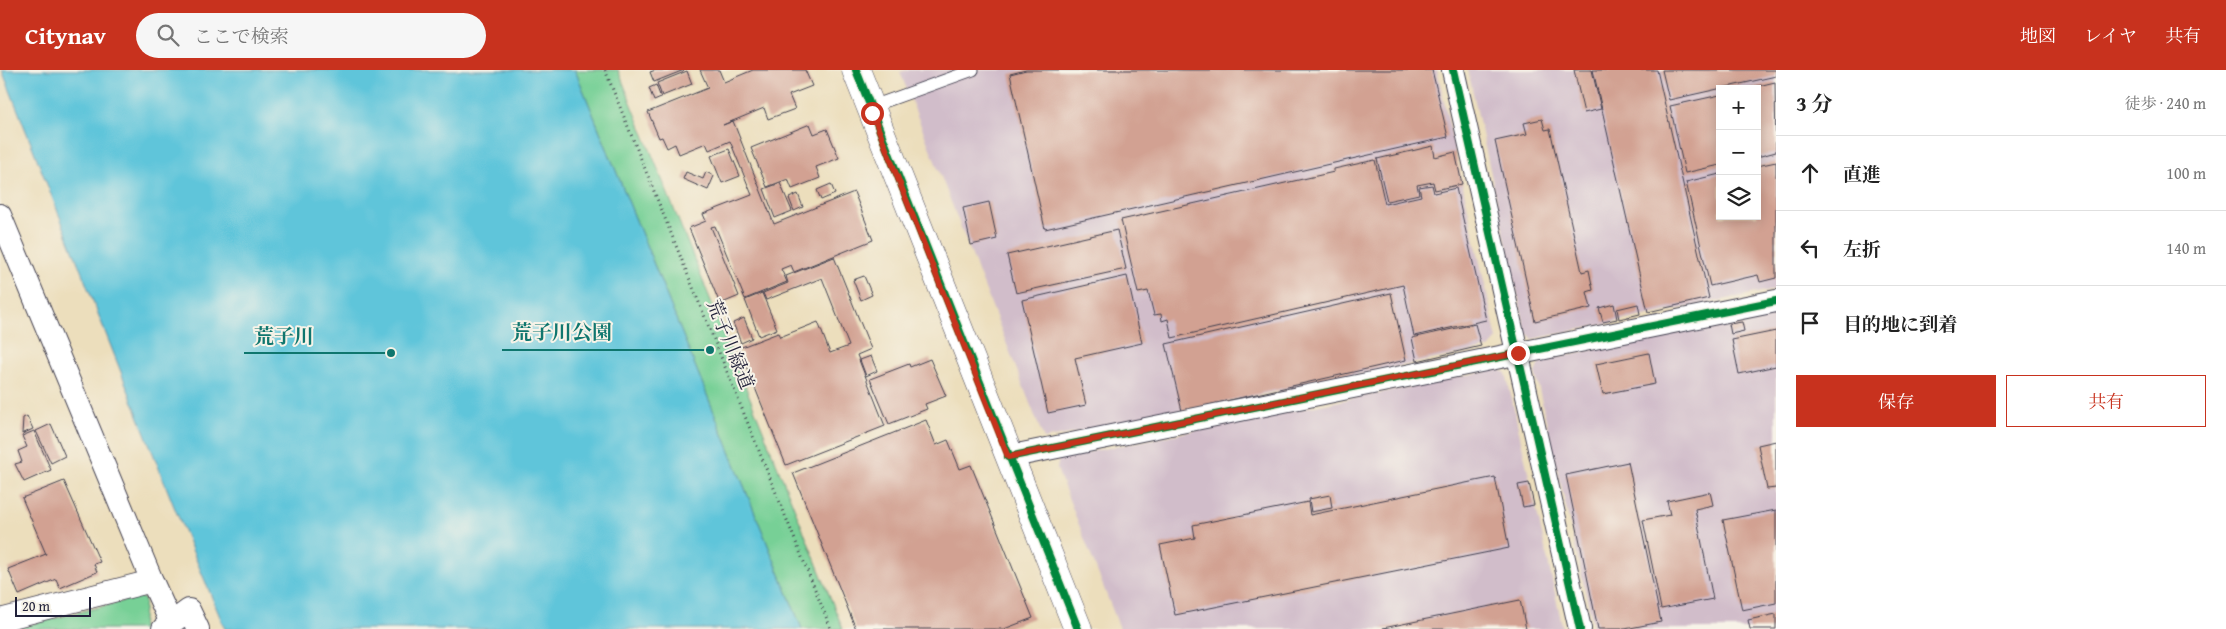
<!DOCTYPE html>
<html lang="ja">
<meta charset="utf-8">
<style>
:root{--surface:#fff;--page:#f6f6f6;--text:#222;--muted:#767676;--line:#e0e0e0;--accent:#c8321e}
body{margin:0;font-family:"Gentium Book Plus","Noto Serif JP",serif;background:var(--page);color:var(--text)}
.controls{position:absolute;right:15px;top:15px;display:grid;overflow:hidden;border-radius:0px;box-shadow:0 2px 12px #0003}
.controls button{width:45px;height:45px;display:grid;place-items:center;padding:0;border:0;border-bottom:1px solid var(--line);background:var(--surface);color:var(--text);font:25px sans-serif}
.scale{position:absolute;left:15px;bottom:12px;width:76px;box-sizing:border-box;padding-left:5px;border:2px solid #22223b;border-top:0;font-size:14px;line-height:18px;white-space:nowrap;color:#22223b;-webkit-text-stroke:4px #f7f3e8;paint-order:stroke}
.stop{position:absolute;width:15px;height:15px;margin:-11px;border:4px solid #c8321e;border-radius:50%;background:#fff}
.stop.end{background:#c8321e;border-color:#fff;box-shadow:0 1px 5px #0008}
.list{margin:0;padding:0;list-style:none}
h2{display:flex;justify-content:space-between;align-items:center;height:65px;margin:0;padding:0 20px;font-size:21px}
h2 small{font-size:16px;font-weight:400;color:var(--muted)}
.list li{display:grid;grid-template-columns:32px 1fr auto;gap:15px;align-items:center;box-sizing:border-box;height:75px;padding:0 20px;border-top:1px solid var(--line)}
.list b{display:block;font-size:19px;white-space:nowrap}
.list em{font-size:16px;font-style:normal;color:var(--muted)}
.actions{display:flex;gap:10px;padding:15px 20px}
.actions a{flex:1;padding:11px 0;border:1px solid var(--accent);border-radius:0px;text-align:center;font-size:18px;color:var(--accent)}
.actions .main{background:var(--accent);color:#fff}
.icon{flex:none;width:28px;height:28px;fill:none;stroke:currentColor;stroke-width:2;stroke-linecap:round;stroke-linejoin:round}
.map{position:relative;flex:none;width:1776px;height:559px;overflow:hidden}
header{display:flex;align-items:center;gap:30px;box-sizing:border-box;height:70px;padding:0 25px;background:var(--accent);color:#fff}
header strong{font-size:24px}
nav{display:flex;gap:28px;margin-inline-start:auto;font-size:18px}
.search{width:350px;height:45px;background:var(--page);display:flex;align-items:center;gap:12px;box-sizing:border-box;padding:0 18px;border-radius:28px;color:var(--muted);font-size:19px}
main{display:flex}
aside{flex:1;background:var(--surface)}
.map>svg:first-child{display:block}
</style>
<header>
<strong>Citynav</strong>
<div class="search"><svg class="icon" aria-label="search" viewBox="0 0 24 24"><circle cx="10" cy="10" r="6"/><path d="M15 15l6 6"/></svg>ここで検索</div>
<nav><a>地図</a><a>レイヤ</a><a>共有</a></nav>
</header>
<main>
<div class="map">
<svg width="1776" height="559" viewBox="0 0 1776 559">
<rect width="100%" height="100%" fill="#f7f3e8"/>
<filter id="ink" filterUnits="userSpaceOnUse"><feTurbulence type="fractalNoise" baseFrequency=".02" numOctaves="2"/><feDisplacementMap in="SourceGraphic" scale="10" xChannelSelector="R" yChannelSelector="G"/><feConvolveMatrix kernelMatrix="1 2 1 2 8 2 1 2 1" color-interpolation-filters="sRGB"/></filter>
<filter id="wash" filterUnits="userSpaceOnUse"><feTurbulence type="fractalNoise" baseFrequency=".0096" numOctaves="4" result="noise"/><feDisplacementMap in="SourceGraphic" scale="20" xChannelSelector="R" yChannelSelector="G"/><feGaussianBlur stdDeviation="1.12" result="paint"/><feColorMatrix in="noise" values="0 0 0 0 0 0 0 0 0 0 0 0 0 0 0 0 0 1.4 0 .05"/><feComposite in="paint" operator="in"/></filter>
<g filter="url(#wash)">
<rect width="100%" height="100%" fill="#ecdebc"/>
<g fill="#d1bdca" fill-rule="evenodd">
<polygon points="908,0 1437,0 1497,269 1489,278 1044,369 900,2"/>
<path d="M 1468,0 L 1776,0 L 1776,219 L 1533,269 L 1526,262 ZM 1720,19 L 1757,19 L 1757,146 L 1720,146 Z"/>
<polygon points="1776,242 1776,559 1594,559 1535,302 1543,290"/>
<polygon points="1498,299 1506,303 1563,559 1120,559 1057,399 1059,388"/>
</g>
<g fill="#77d096" stroke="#4c7968">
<polygon points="575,0 618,0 843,559 802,559"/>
<polygon points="140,527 145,530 142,559 12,559"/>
</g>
<polygon fill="#5ec5da" stroke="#40748a" points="2,0 575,0 802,559 225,559 173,434"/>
<g id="blocks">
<g fill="#d2a192">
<polygon points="656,0 684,0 654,12 650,2"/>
<polygon points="700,0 719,0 724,12 753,0 805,0 812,16 789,25 795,39 768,49 764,38 723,55 733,51 774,154 854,122 873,170 794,202 791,195 781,199 787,212 745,229 715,156 711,157 739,226 720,234 689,158 706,151 703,144 752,125 730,71 709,80 706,73 679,84 675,74 667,78 662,67 659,68 648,42 708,18"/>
<polygon points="1026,0 1432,0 1448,67 1045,159 1010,4"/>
<polygon points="1574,0 1592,0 1601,39 1584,43"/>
<polygon points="1593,0 1657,0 1709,228 1648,242"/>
<polygon points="1662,0 1776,0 1776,6 1669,30"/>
<polygon points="687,1 692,14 662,26 657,13"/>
<polygon points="1775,12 1776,82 1757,87 1757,19 1750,18"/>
<polygon points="656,15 661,28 654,31 649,18"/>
<polygon points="1720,25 1720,95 1685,103 1670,36"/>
<polygon points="1542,49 1545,60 1550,59 1582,202 1589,200 1593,220 1587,222 1591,238 1535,251 1495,71 1527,64 1524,53"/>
<polygon points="810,54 814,64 827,59 839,88 816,97 820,108 792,119 788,109 767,117 751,78"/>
<polygon points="1433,76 1435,87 1455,82 1462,114 1435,120 1433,112 1417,115 1419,124 1387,131 1377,89"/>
<polygon points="729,79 740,106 722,113 711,86"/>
<polygon points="1375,90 1385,134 1421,126 1419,117 1432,115 1434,123 1456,118 1486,250 1414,266 1403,215 1172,268 1168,249 1162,251 1161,244 1154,245 1148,221 1138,223 1121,150 1334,102 1334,99"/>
<polygon points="1776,92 1776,208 1760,212 1758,205 1710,216 1686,112 1720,104 1720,146 1757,146 1757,96"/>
<polygon points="686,102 703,109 706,102 714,106 708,120 683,109"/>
<polygon points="780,113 792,141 775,148 764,119"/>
<polygon points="831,114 835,124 821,130 817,120"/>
<polygon points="798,124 803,137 794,141 789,128"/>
<polygon points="989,132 997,169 971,175 963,138"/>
<polygon points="1117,160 1126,199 1016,223 1007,185"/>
<polygon points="834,187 871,279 857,285 885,356 786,395 739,278 778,263 780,267 818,252 830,283 849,276 822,208 766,230 763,223 788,213 786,206"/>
<polygon points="864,206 872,225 861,230 853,210"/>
<polygon points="1127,206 1142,273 1075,288 1086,335 1048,343 1022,230"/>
<polygon points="762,223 777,259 759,266 745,230"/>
<polygon points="1391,223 1406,290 1182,341 1166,274"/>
<polygon points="1614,234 1617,249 1603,252 1599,238"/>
<polygon points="1638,234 1640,244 1619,249 1617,239"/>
<polygon points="744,248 752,268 741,273 733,253"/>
<polygon points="1742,252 1744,261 1731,264 1729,254"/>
<polygon points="1475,254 1481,276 1417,291 1412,268"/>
<polygon points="1776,261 1776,296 1739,304 1732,270"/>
<polygon points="1649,283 1655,314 1603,324 1596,294"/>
<polygon points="871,286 877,301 866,306 860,290"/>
<polygon points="930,289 946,326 925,334 927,339 889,354 870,309 909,294 910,297"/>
<polygon points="27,346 33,359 22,364 23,348"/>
<polygon points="926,350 936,375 948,370 960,399 971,395 1033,548 1004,559 856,559 793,403"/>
<polygon points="51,354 65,386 51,393 36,361"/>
<polygon points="34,361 51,400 24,412 15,394 22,392 18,381 27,377 22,366"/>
<polygon points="1776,371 1776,418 1767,419 1758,375"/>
<polygon points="1628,392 1661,552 1625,559 1598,559 1566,405"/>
<polygon points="1495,407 1509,478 1175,545 1160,475 1195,468 1193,455 1308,432 1310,445"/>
<polygon points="64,411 100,492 94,494 97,502 60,518 56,509 19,525 8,499 46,484 22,428"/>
<polygon points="1529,413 1534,435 1523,437 1518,415"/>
<polygon points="1710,422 1713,435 1695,439 1713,529 1661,539 1643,450 1670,445 1667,431"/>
<polygon points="1330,425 1332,438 1311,442 1309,429"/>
<polygon points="1776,440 1776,533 1742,540 1723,450"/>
<polygon points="1520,530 1526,559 1383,559 1383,558"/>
<polygon points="1776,544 1776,559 1750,559 1748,550"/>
</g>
</g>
</g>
<g filter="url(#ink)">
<use href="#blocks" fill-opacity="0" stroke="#403e4e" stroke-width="1"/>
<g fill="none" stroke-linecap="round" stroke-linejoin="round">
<defs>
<polyline id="service" points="870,37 973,0"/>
<g id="minor">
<polyline points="1453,0 1580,559"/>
<polyline points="0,145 152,511"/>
<polyline points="1008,387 1776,231"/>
<polyline points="0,550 152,511 171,553"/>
<polyline points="163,559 189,540 198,559"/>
</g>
<polyline id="tertiary" points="856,0 1078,559"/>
</defs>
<use href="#service" stroke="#403e4e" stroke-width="13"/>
<use href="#minor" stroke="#403e4e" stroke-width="24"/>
<use href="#tertiary" stroke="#403e4e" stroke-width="29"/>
<polyline stroke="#403e4e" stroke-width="3" stroke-dasharray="1 4" stroke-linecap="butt" points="605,0 831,559"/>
<use href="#service" stroke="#fff" stroke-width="11"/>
<use href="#minor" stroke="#fff" stroke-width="22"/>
<use href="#tertiary" stroke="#fff" stroke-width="28"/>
<defs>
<g id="cycleway">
<polyline points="856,0 1078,559"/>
<polyline points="1453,0 1580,559"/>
<polyline points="1008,387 1776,231"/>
</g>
</defs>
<use href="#cycleway" stroke="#f7f3e8" stroke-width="11"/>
<use href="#cycleway" stroke="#00873e" stroke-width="8"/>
</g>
</g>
<g fill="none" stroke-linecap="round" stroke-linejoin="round" filter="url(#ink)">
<polyline stroke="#c8321e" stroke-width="6" points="872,43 1008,387 1518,283"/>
</g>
<g text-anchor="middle" stroke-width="4" stroke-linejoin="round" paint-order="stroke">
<g font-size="19" fill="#22223b" stroke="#f7f3e8">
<text transform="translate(731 274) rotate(68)" y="7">荒子川緑道</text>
</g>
</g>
<path fill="none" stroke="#0f766e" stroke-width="2" d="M710 280L622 280H502M391 283L324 283H244"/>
<g fill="#0f766e" stroke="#f7f3e8" stroke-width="2">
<circle cx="710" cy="280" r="5"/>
<circle cx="391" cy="283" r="5"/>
</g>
<g font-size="20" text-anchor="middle" font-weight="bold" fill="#0f766e" stroke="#f7f3e8" stroke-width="4" stroke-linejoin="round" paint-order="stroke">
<text x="562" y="269">荒子川公園</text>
<text x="284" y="273">荒子川</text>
</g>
</svg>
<div class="controls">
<button>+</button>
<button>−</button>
<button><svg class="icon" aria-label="layers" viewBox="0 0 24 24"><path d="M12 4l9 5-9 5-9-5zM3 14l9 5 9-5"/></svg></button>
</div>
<div class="scale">20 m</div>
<div class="stop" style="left:872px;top:43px"></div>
<div class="stop end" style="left:1518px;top:283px"></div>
</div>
<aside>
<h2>3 分<small>徒歩 · 240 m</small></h2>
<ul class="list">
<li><svg class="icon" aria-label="ahead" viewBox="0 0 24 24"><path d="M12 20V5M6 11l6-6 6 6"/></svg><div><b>直進</b></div><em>100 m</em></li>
<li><svg class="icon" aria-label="left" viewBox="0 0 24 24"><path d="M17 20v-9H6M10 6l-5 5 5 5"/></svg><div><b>左折</b></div><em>140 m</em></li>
<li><svg class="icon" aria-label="arrive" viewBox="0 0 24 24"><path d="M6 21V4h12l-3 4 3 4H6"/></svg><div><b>目的地に到着</b></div></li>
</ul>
<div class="actions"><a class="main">保存</a><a>共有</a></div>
</aside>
</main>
